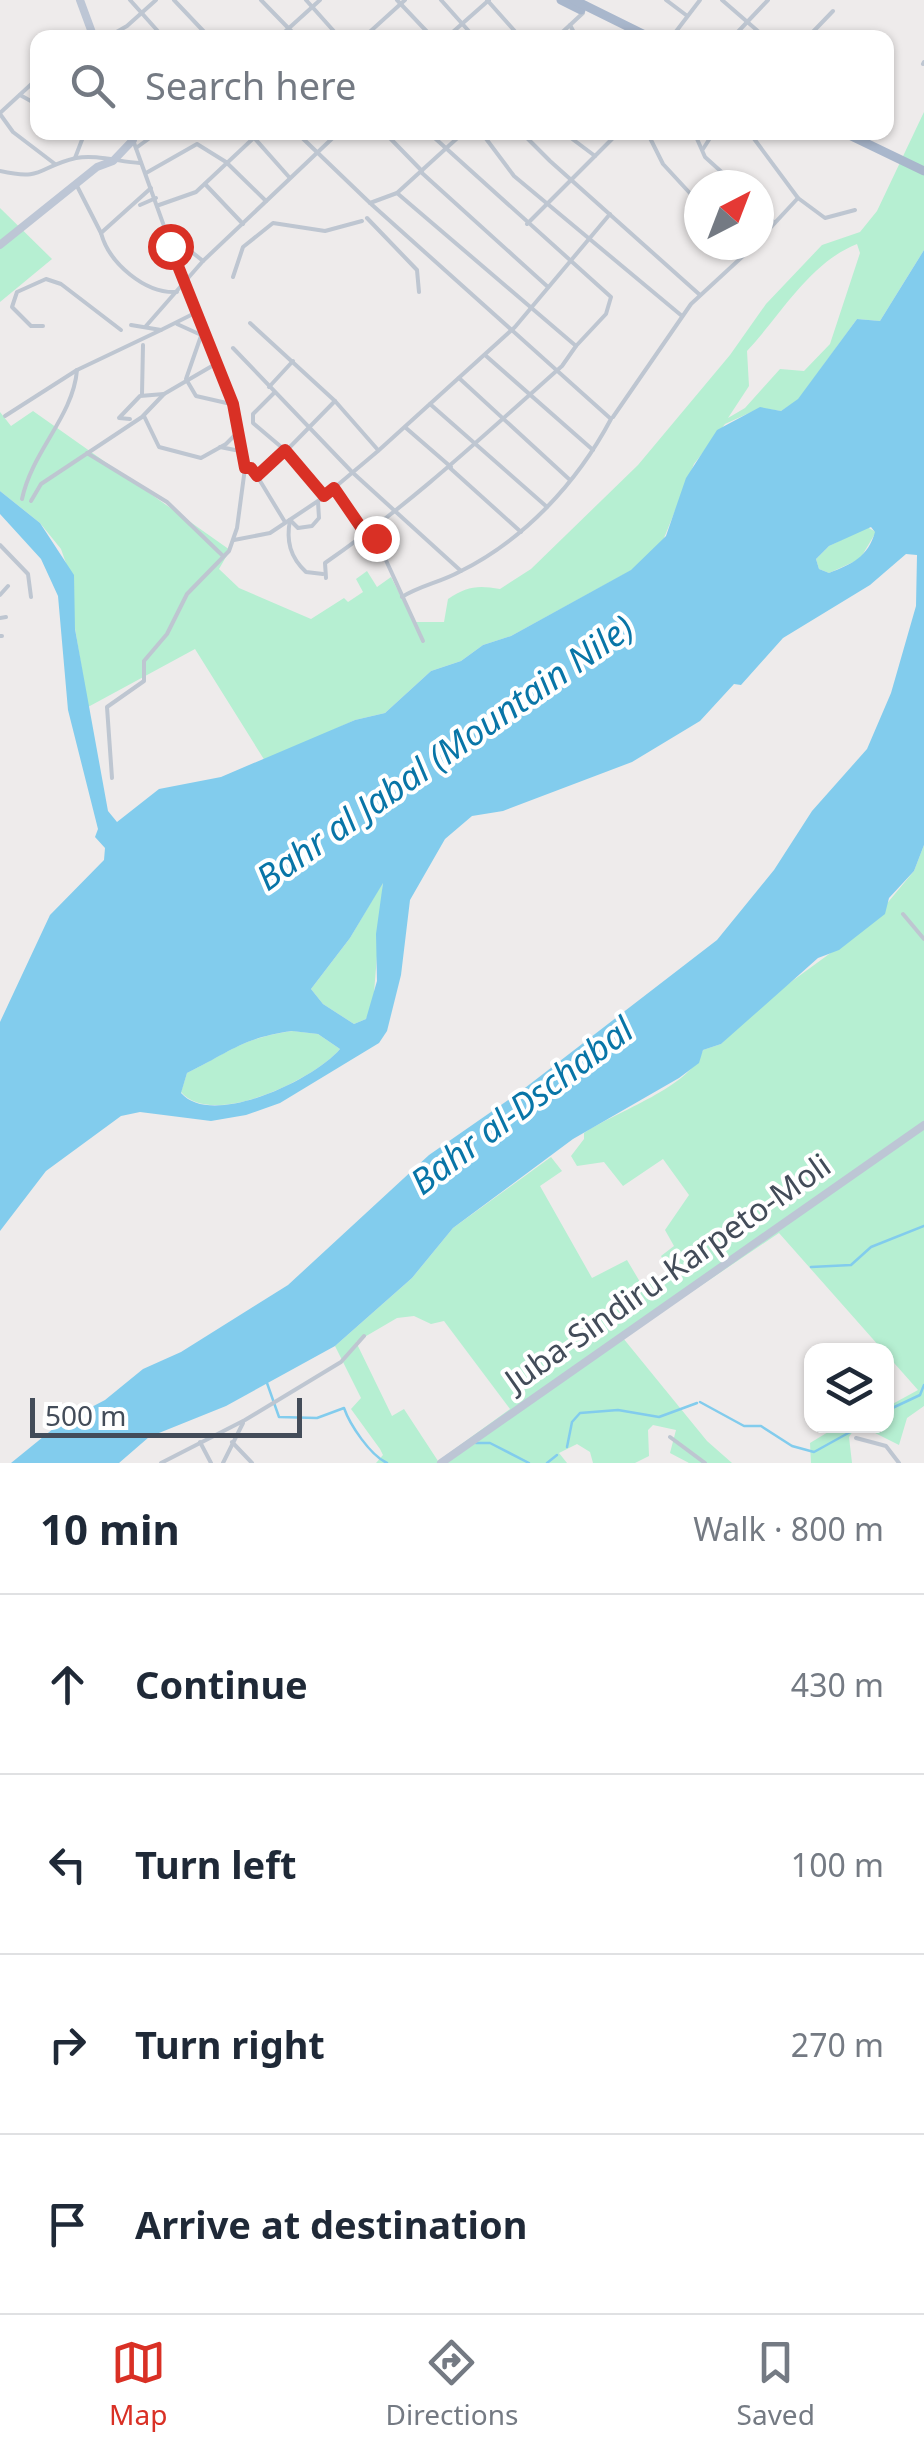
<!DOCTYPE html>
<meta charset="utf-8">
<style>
:root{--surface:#fff;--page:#f2f2f3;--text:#1f2937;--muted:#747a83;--line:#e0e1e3;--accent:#d93025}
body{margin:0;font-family:"Noto Sans",sans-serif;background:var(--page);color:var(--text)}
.controls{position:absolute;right:30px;bottom:30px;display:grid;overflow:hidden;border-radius:20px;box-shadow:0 2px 8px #0004}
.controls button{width:90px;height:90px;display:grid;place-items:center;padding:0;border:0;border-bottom:2px solid var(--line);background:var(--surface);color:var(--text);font:50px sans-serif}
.compass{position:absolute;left:684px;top:170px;width:90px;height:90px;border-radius:50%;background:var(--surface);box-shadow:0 2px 8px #0004;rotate:42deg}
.scale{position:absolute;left:30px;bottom:25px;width:272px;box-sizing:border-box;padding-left:10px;border:5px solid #434c59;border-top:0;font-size:28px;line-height:35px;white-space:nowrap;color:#434c59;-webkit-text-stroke:8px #fff;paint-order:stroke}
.stop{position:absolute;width:30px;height:30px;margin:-22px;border:8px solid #d93025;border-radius:50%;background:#fff}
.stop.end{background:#d93025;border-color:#fff;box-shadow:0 2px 10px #0008}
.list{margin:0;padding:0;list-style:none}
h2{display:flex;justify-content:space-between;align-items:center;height:130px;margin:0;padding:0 40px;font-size:42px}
h2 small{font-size:32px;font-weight:400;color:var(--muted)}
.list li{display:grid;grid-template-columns:65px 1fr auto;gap:30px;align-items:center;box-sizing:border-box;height:180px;padding:0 40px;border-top:2px solid var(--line)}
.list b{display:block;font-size:38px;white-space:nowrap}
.list em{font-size:32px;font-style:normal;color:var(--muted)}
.icon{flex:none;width:55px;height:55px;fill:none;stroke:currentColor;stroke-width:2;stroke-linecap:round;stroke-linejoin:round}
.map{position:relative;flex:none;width:924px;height:1463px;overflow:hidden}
.search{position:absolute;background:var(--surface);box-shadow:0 2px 8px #0004;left:30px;right:30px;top:30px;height:110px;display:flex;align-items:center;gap:25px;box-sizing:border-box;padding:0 35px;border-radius:20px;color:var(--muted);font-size:38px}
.sheet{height:850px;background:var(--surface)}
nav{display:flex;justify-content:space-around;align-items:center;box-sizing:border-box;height:140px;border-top:2px solid var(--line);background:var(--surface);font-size:28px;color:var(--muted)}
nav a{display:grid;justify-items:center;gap:5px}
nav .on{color:var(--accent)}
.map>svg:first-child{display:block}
</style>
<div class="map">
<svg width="924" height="1463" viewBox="0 0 924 1463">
<rect width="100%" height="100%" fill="#eeebeb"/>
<g fill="#b6efd2" fill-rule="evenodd">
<path d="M 924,112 L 924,250 L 880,321 L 857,319 L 798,400 L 781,411 L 760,408 L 725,424 L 694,464 L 662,543 L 632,570 L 511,636 L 483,645 L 461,661 L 431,671 L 385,713 L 355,720 L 265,761 L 195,649 L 88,707 L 72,610 L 74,586 L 61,549 L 40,523 L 0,491 L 0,412 L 11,426 L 33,411 L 230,550 L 219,569 L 239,588 L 311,619 L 344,598 L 348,602 L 363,592 L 356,579 L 367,571 L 377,587 L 391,577 L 414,622 L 444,622 L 448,599 C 467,586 478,585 500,589 L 531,569 L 638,465 L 730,355 L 766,304 L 822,245 L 860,232 L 877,211 ZM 857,244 L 860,253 L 830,344 L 804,371 L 780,369 L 745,408 L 728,418 L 749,386 L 747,351 C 781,315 809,263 857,244 Z"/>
<polygon points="0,208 52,259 0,302"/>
<polygon points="867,527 876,532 860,559 829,573 819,569 816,559 829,546"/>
<path d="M 924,845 L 924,1406 L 907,1418 L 899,1445 L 863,1427 L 855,1428 L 849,1437 L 852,1463 L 811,1463 L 810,1443 L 838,1426 L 886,1426 L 887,1407 L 918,1390 L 779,1233 L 623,1338 L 707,1441 L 732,1463 L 689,1463 L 670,1453 L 676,1430 L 653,1425 L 648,1430 L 649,1456 L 635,1463 L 593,1463 L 590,1452 L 577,1444 L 559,1453 L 567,1463 L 376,1463 L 383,1455 L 380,1449 L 351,1409 L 361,1398 L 335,1346 L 412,1278 L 453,1228 L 551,1157 L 562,1171 L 540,1186 L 592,1278 L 627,1260 L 643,1287 L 670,1272 L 661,1256 L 674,1246 L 665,1230 L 689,1195 L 663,1159 L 623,1186 L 604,1162 L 577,1166 L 571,1156 L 584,1139 L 584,1133 C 617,1111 691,1087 703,1050 L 721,1044 L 762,1003 L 869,925 L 914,871 ZM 414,1316 L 431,1324 L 444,1321 L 510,1409 L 438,1461 L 404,1409 L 392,1416 L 356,1342 L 397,1318 Z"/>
<polygon points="383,882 373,1005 366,1019 354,1024 323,1004 311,989 350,938"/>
<path d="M 293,1031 L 318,1034 L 340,1049 C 315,1079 212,1129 181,1092 L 187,1073 C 230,1052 242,1038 293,1031 Z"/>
</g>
<path fill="#82cced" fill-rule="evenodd" d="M 924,250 L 924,845 L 914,871 L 889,898 L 885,914 L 839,950 L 818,958 L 721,1044 L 703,1050 L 699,1063 L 679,1078 L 573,1139 L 453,1228 L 412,1278 L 335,1346 L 226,1406 L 149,1437 L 119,1463 L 11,1463 L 59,1424 L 105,1400 L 143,1369 L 181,1352 L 288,1285 L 429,1155 L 521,1091 L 717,940 L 774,870 L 812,811 L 867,749 L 891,693 L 916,606 L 917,555 L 906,554 L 870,585 L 783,638 L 741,685 L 734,684 L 700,721 L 632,762 L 503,811 L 472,816 L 445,839 L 410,900 L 401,975 L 387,1031 L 379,1043 L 280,1103 L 246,1115 L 211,1121 L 140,1112 L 121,1116 L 46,1171 L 0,1231 L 0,1022 L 50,915 L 104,860 L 105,848 L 95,837 L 98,829 L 68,710 L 58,596 L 41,559 L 0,514 L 0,491 L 40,523 L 74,575 L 75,629 L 108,811 L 117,822 L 159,789 L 221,777 L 355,720 L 385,713 L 431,671 L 461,661 L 483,645 L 511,636 L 631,570 L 666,536 L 686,478 L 717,430 L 760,407 L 781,411 L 798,399 L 857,319 L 880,321 ZM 871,527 L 875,532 C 868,557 852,564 829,573 L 819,569 L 816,559 L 829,546 ZM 383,883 L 376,934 L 377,981 L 366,1019 L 354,1024 L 323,1004 L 311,989 L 350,938 ZM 292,1031 L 318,1034 L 340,1049 C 315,1079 212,1129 181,1093 L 187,1073 C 230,1052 242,1038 292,1031 Z"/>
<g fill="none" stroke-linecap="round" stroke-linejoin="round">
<g stroke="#82cced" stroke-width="2.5">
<polyline points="811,1267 851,1265 871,1247 924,1226"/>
<path d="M 267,1383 L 279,1417 L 317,1418 L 344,1408 C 350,1425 370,1455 387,1463"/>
<polyline points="700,1402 744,1426 761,1426 792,1446 814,1452 861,1426"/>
<polyline points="886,1411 920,1395 924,1385"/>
<polyline points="476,1443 490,1443 529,1463"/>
<polyline points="567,1447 572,1422 580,1413 618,1410 659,1417 697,1403"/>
<polyline points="547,1463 557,1455"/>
</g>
<g stroke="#bec6d1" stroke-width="4">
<polyline points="130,0 164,38"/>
<polyline points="174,0 210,38"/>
<polyline points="261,0 298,38"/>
<polyline points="306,0 340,38"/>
<polyline points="397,0 433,38"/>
<polyline points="441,0 475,38"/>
<polyline points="487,0 521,38"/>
<polyline points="666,0 686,15"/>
<polyline points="722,0 766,38"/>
<polyline points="570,25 577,38"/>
<polyline points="106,38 127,26 156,0"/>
<polyline points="278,38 320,0"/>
<polyline points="363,38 405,0"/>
<polyline points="446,38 489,0"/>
<polyline points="556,38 583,13"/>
<polyline points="671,38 700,0"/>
<polyline points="732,38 768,0"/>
<polyline points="807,38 833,11"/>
<polyline points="923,64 924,62"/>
<polyline points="20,95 38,105"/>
<polyline points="0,113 38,78"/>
<polyline points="0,114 13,132 55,164"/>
<polyline points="109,132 130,134"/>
<polyline points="249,132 289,177"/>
<polyline points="296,132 370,203 397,193 464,132"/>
<polyline points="384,132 422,171"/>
<polyline points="428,132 611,297 606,314 576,346"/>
<polyline points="481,132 514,176 682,316"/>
<polyline points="533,132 527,138 550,161 700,295"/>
<polyline points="563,132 595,156"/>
<polyline points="647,132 663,164 699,203"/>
<polyline points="694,132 705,157 736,185"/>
<polyline points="749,132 798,198 825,218 855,210"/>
<polyline points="136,148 158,132"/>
<polyline points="703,149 714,132"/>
<polyline points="75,158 85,132"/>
<path d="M 0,171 C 45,181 37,167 76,158 C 96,154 120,162 140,163"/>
<polyline points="146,173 197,144 226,162 266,201"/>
<polyline points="422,173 548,287"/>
<polyline points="76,184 101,233 151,188"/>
<polyline points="205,184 243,224"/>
<path d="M 370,203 L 611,419 C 577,483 524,540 459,572 C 441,582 419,586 402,597"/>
<polyline points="140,205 156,198"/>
<polyline points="159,205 196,192 260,132"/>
<polyline points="759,211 774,222"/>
<polyline points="367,218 417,270 419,292"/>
<polyline points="527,224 619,132"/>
<path d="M 101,233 C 109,263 145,294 177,292"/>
<polyline points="759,240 798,198"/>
<polyline points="173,251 188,249 203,261"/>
<polyline points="233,277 243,247 273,223 325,231 362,221"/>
<polyline points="250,323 335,401 378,450"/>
<polyline points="177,324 199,334"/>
<polyline points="131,325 161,330 197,312"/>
<polyline points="43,326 31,326 12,307 17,292 46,279 61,284 121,330"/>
<polyline points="146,326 203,261 339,132"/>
<polyline points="202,333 186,379 196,396 231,404"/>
<polyline points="233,348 352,472 461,571"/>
<polyline points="485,355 593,450"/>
<polyline points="459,378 570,480"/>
<polyline points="269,387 293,361"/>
<polyline points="274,393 253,414 253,423 286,451 335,401"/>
<polyline points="142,394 143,345"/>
<polyline points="430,404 547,507"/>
<polyline points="5,416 77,370 161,330"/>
<polyline points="144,416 159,447 201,458 226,444 241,429"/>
<polyline points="613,417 691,304 755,245"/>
<polyline points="130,419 119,418 140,396 164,394"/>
<polyline points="406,428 451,467"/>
<polyline points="220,447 240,451"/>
<polyline points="286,451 324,496"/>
<polyline points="87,453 167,502 222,555"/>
<polyline points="245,468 254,471 285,522"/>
<polyline points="450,468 521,532"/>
<polyline points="259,474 285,450"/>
<polyline points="334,488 367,536"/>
<path d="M 22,499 C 32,451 73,417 77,370"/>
<polyline points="31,501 41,484 142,417 164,394 212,366"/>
<path d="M 290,520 C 286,541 290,557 306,572 L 323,574"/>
<polyline points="290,520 298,528 312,526 319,518 318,502"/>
<polyline points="373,532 423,641"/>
<polyline points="234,540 270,533 321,499 378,451 515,327 610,214"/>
<polyline points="0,545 28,574 31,597"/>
<path d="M 326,578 L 325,563 C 413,502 482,437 562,366 L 576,346 L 397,193"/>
<polyline points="0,595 8,586"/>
<polyline points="0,618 6,617"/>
<polyline points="0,636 2,636"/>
<polyline points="112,778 107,707 144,681 144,661 167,634 187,594 229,551 237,528 245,468 233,405 214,365 133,140"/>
<polyline points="903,914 924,939"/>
<polyline points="670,1437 705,1463"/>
<polyline points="856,1438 886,1446 899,1463"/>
<polyline points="200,1442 211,1463"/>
<polyline points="232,1442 252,1463"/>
<polyline points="161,1463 245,1420 341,1362 364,1336"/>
<polyline points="223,1463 243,1423"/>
</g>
<g stroke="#bdc6d5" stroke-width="8">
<polyline points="80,0 94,38"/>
<polyline points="0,245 97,167 113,161 133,140 130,132"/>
<polyline points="441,1463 924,1125"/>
</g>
<g stroke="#a9b7cc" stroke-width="9">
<polyline points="561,0 581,10"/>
<polyline points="574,0 651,38"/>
<polyline points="843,132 924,171"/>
</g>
</g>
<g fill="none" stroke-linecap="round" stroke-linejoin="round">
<polyline stroke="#d93025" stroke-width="12" points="170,246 233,404 245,468 251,468 257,476 285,450 324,496 334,488 367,536 373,532 376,538"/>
</g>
<g text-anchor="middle" stroke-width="8" stroke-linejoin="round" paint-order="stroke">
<g font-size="32" fill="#434c59" stroke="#fff">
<text transform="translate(668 1273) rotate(-35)" y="11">Juba-Sindiru-Karpeto-Moli</text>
</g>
<g font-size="35" font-style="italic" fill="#0875a7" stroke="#fff">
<text transform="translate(445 753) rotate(-35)" y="12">Bahr al Jabal (Mountain Nile)</text>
<text transform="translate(522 1106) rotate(-37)" y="12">Bahr al-Dschabal</text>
</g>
</g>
</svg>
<div class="controls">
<button><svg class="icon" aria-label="layers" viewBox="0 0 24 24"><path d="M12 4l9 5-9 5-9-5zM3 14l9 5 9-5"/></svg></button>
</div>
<svg class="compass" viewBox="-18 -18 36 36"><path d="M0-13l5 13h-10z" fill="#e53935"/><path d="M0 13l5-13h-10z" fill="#747a83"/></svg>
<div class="scale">500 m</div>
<div class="stop" style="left:170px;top:246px"></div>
<div class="stop end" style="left:376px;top:538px"></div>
<div class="search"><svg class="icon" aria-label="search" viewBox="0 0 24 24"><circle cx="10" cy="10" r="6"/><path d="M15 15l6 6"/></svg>Search here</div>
</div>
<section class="sheet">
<h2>10 min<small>Walk · 800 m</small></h2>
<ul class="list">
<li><svg class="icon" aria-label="ahead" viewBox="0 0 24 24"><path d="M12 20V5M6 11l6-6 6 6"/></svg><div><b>Continue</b></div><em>430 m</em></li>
<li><svg class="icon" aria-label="left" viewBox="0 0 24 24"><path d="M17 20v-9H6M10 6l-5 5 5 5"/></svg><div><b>Turn left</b></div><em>100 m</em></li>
<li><svg class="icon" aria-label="right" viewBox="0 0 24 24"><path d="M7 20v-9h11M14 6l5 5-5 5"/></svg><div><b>Turn right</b></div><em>270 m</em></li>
<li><svg class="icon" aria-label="arrive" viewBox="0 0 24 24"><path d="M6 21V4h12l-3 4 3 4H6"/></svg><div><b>Arrive at destination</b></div></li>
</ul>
</section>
<nav>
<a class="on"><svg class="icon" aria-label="map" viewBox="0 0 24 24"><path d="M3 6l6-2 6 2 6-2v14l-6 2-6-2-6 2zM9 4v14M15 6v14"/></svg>Map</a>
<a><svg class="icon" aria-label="directions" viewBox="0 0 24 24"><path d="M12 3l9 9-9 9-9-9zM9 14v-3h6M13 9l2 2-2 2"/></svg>Directions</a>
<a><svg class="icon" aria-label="saved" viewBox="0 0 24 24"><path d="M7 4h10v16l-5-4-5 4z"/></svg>Saved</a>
</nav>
